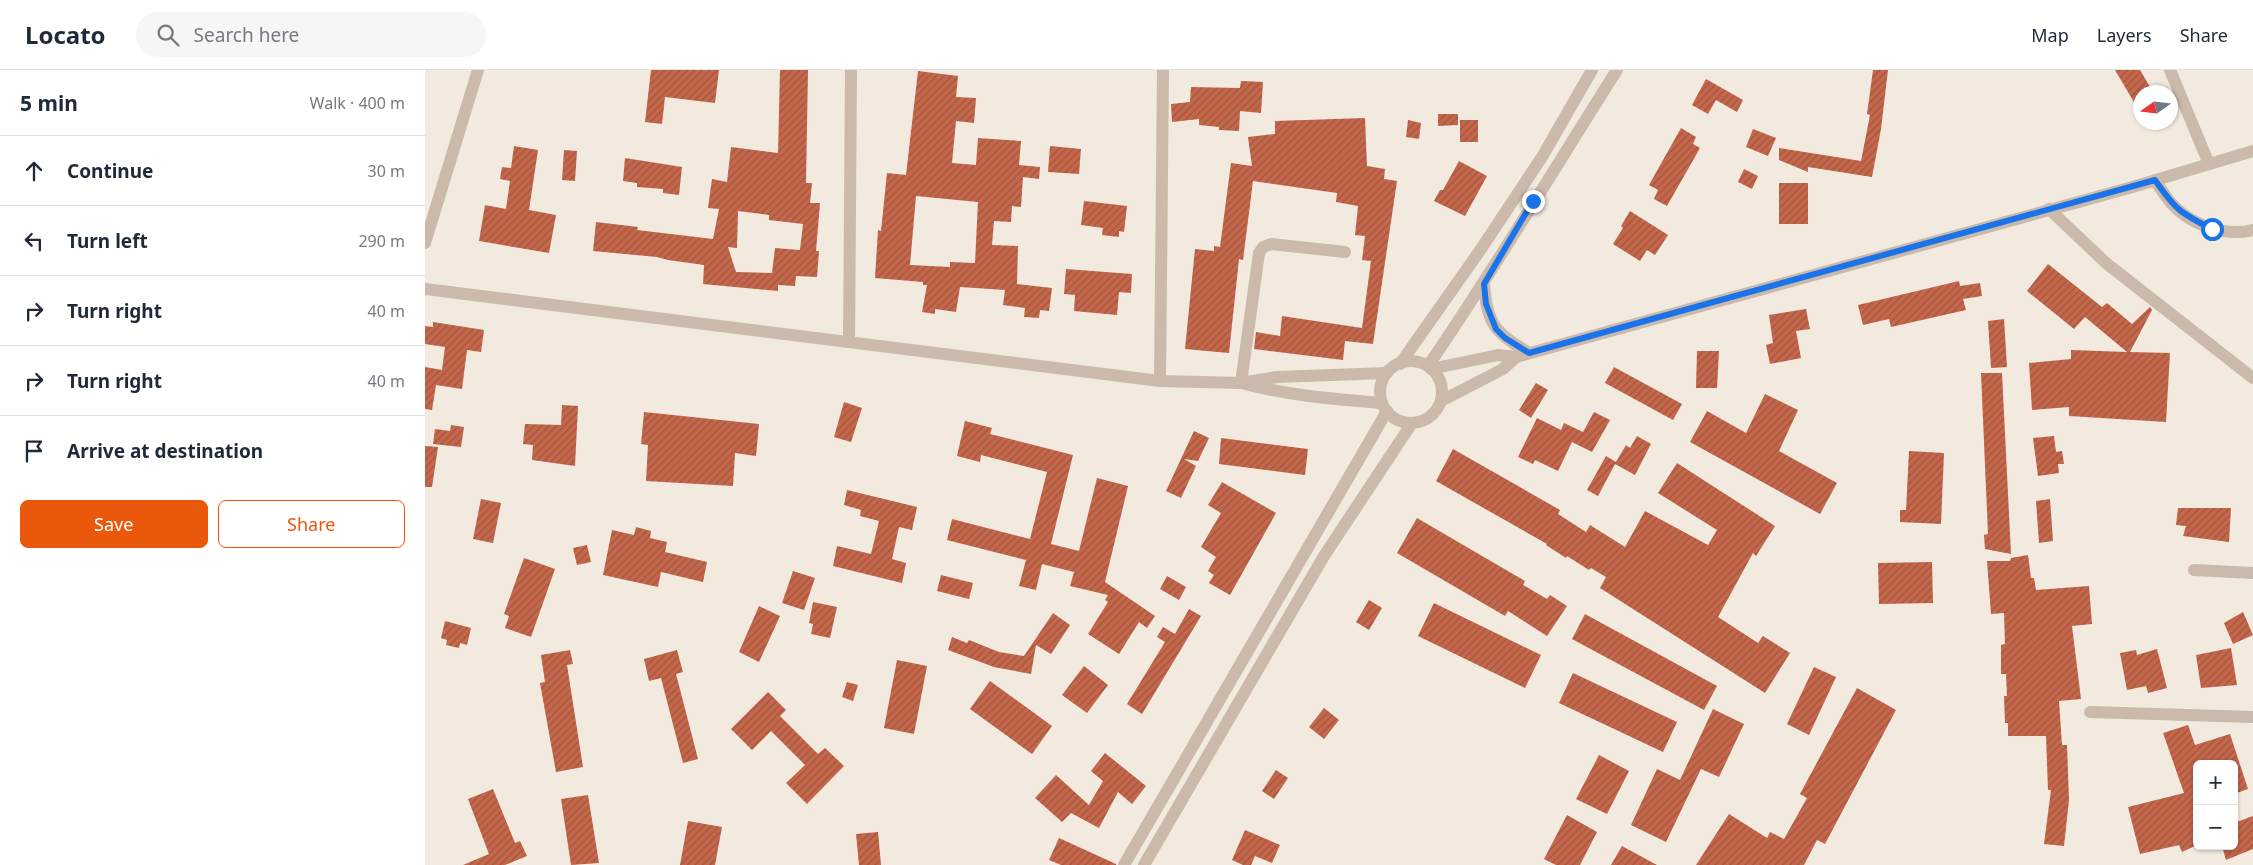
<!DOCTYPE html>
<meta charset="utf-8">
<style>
:root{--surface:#fff;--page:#f6f6f7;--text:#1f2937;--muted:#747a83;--line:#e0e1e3;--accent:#ea580c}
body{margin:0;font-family:"Noto Sans",sans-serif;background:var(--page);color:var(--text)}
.controls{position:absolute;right:15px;bottom:15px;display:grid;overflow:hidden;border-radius:8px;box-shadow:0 1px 4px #0004}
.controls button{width:45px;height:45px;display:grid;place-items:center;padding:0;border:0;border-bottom:1px solid var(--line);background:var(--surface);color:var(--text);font:25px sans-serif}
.compass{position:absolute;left:1708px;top:15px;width:45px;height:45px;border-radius:50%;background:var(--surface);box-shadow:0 1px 4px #0004;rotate:256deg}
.stop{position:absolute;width:15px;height:15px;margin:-11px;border:4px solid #1a73e8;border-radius:50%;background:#fff}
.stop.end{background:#1a73e8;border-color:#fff;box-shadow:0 1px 5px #0008}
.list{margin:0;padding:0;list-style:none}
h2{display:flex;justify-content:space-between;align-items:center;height:65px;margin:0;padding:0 20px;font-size:21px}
h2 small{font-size:16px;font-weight:400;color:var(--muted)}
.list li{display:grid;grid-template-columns:32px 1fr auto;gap:15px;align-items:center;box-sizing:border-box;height:70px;padding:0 20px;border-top:1px solid var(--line)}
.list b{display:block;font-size:19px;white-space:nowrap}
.list em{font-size:16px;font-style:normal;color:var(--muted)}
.actions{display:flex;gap:10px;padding:15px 20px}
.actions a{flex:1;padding:11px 0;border:1px solid var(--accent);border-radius:8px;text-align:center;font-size:18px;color:var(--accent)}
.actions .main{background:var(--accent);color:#fff}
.icon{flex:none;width:28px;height:28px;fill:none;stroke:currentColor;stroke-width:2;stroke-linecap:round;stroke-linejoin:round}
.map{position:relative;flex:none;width:1828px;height:795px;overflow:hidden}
header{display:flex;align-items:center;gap:30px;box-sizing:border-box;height:70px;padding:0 25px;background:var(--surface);border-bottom:1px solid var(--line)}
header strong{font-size:24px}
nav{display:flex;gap:28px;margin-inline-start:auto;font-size:18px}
.search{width:350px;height:45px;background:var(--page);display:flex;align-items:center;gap:12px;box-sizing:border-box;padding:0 18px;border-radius:28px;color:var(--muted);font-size:19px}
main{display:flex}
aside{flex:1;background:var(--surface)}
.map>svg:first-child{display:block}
</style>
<header>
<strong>Locato</strong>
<div class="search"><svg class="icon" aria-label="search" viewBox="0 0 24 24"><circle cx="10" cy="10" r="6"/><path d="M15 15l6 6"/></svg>Search here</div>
<nav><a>Map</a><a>Layers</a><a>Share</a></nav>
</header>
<main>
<aside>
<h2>5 min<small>Walk · 400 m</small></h2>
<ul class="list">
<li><svg class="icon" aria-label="ahead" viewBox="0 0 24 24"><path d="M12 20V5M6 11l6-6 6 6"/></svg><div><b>Continue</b></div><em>30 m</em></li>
<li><svg class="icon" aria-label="left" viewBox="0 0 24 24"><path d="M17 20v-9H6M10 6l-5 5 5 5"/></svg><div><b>Turn left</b></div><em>290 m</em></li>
<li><svg class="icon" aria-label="right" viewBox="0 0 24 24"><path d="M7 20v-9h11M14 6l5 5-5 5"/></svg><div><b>Turn right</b></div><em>40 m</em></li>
<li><svg class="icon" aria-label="right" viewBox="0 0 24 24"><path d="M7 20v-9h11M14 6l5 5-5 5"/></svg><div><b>Turn right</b></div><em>40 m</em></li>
<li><svg class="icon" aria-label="arrive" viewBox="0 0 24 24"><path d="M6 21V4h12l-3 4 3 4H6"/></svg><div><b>Arrive at destination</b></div></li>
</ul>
<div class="actions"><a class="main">Save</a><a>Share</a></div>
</aside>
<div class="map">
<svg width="1828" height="795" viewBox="0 0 1828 795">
<defs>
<pattern id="building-hatch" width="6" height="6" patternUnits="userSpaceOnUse" patternTransform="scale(1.25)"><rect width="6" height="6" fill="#c4674b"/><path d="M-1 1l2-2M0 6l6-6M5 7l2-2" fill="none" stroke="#a0553f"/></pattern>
</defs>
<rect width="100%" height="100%" fill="#f2e9df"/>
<g fill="url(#building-hatch)" fill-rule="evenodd">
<polygon points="226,0 294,0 290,33 240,27 237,54 220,52"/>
<path d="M 355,0 L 383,0 L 381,113 L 387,113 L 385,133 L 395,133 L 391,181 L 394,181 L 392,207 L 371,206 L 370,216 L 353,215 L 353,221 L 278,214 L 279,195 L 243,190 L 232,187 L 168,181 L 171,152 L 213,157 L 212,160 L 288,169 L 294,139 L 283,138 L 287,109 L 302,112 L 306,77 L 353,83 ZM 313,141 L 344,145 L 344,150 L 378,154 L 375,180 L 350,178 L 347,203 L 311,202 L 303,177 L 312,178 Z"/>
<polygon points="1448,0 1463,0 1456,59 1447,107 1383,97 1383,102 1354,90 1354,78 1436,91 1445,45 1442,44"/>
<polygon points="1690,0 1715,0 1728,22 1716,22 1716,44"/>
<path d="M 493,1 L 533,6 L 531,27 L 551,28 L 549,53 L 531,51 L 527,93 L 551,95 L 553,68 L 596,71 L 594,95 L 615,97 L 614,109 L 598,107 L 596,137 L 587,136 L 586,152 L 569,151 L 567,175 L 593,176 L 592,214 L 627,218 L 624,241 L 615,240 L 614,248 L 599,247 L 600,238 L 578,235 L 580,220 L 535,217 L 531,242 L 510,239 L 510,244 L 497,242 L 502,215 L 498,215 L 498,212 L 450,208 L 453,160 L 456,161 L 462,103 L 481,105 ZM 491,126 L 553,132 L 550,193 L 525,192 L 525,197 L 485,195 Z"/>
<polygon points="1281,9 1318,30 1312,42 1291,30 1283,44 1267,35"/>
<polygon points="816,11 838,12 836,43 815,41 814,61 794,60 794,57 774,55 774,49 747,52 746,34 765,32 766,17 815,18"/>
<polygon points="1013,44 1033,44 1033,55 1013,56"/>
<polygon points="940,48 942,96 960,99 959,109 972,111 948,274 920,271 918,290 829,279 831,262 855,266 857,246 937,258 946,191 937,190 940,166 930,165 933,136 911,132 912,123 828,111 818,190 814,189 804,283 760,279 770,179 789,181 789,176 795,177 806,93 827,96 823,67 850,64 850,51"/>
<polygon points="983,50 996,53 994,69 981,67"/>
<rect x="1035" y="50" width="18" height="22"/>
<polygon points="1256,58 1271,67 1268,74 1275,78 1242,136 1229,129 1233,120 1224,115"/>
<polygon points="1328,59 1351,68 1343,86 1321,77"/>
<polygon points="89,76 113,80 104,140 131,145 124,183 54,171 60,135 81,139 85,111 75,109 77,97 86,98"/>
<polygon points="625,76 656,79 654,104 623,102"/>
<polygon points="139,80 152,81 150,111 137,110"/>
<polygon points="200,88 257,97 254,125 238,123 238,119 212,117 212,113 198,111"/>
<polygon points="1034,91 1062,106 1040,146 1009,131 1015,120 1018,120"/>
<polygon points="1319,99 1333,106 1327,119 1313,112"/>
<rect x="1354" y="113" width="29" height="41"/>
<polygon points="659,131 702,136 699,162 694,161 694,167 677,165 678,158 656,155"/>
<polygon points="1205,141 1243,165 1230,185 1222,180 1215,191 1188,174 1198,158 1196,156"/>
<polygon points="1623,194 1677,237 1682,233 1707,254 1725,237 1727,240 1705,282 1745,283 1741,352 1644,346 1644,337 1607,340 1604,293 1646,289 1646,280 1702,282 1660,247 1649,259 1602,221"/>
<polygon points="641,199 707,204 706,223 694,222 692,245 649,241 650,225 639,224"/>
<polygon points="1534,211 1535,216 1555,213 1557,226 1538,229 1541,240 1466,257 1464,249 1438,255 1433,235"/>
<polygon points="1381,239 1385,259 1371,261 1376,288 1345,294 1341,275 1348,273 1344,245"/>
<polygon points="1579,249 1582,297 1566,298 1563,251"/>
<polygon points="8,252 59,260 56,282 42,280 37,319 11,315 7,340 0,339 0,297 17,300 20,277 0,274 0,256 8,257"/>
<polygon points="1272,281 1294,281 1292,318 1271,318"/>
<polygon points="1189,297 1257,334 1248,350 1180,313"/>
<polygon points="1556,303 1577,303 1586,484 1560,479 1559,465 1563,464"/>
<polygon points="1111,313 1123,320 1106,348 1094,340"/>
<polygon points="1340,324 1373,340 1354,381 1412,413 1395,444 1265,372 1282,341 1321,363"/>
<polygon points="419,332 437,338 426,372 409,367"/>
<polygon points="137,335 153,336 150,396 107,390 108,375 98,374 100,354 136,355"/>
<polygon points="219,342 334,354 331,386 310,383 308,416 221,411 223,375 216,374"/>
<polygon points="1169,342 1185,350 1167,382 1147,372 1133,401 1110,390 1108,394 1093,387 1112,348 1136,360 1139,353 1158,362"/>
<polygon points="540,351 567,358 565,364 648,385 626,474 654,481 672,408 703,416 680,512 730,546 722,558 714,552 694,584 663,564 683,532 680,530 683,525 645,516 649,502 617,494 611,520 594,516 601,490 522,470 527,449 605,469 622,402 556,385 555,392 532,386"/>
<polygon points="26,355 39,357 36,377 8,374 10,359 25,361"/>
<polygon points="769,361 784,368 773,391 759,389 771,396 756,428 741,421"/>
<polygon points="1212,366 1226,374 1210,405 1190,394 1173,426 1162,420 1181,386 1191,392 1201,375 1205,378"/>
<polygon points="1629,366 1631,382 1637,381 1639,394 1633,394 1634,403 1613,406 1608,368"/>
<polygon points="796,368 883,379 880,405 794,394"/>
<polygon points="0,376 13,377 7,417 0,417"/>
<polygon points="1028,379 1135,440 1133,444 1161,462 1165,455 1200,477 1220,441 1283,475 1292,460 1233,423 1252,393 1350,456 1331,486 1328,483 1293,547 1333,573 1338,566 1365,583 1340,623 1175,518 1181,507 1166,498 1164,500 1142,486 1141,488 1121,475 1122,474 1011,411"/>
<polygon points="1484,381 1519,383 1516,454 1475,452 1475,440 1481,440"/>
<polygon points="797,412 851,443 805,525 784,513 789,505 783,501 791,487 776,477 796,443 783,435"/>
<polygon points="422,420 492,437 487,460 474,457 467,489 481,493 477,513 408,496 412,476 446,484 454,451 435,446 436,440 419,435"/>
<polygon points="56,429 76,433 68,473 48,469"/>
<polygon points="1625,429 1628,471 1614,473 1611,431"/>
<polygon points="1753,438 1806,438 1804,472 1758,466 1761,456 1751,455"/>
<polygon points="992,448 1100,511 1098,515 1122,529 1125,525 1142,536 1122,566 1083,541 1080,546 972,483"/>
<polygon points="211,457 226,461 225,468 242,472 240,482 282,492 278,512 236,502 233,517 178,505 187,460 209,465"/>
<polygon points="162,475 166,492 152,495 148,478"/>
<polygon points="1603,485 1606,508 1609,508 1611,520 1664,516 1667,554 1647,556 1656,629 1634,631 1637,675 1642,675 1644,730 1639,776 1619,774 1626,720 1623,720 1621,666 1583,666 1583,653 1580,653 1579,626 1582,626 1581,604 1576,604 1576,575 1580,574 1579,543 1566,544 1562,491 1585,491 1586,488"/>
<polygon points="99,488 130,499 106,567 80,558 84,546 79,544"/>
<polygon points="1507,492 1508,533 1454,534 1453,493"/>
<polygon points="368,501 390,508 379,540 357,533"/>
<polygon points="516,505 548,513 544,529 512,521"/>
<polygon points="742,506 761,517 754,530 735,519"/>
<polygon points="944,530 957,538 944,560 931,552"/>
<polygon points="388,532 412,537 405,568 386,564 388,554 384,553"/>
<polygon points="1009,533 1116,585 1100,618 993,566"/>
<polygon points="334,536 355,546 334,592 314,582"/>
<polygon points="764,539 776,546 717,644 702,634 740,572 732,567 738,557 750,564"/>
<polygon points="1818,542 1828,565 1808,574 1799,553"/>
<polygon points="628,543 645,555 626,584 611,575 606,604 569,597 523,580 527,567 542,573 544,570 574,582 599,586"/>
<polygon points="1160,544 1292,616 1279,640 1147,569"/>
<polygon points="20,551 46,558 42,575 35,573 34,578 21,575 22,570 16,568"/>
<polygon points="1806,578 1812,615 1776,618 1771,585"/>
<polygon points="1732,579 1742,618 1723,623 1721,616 1702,620 1695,583 1711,580 1712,585"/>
<polygon points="145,580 148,594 142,595 158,697 131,702 115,613 120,612 116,585"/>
<polygon points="252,580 258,602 251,604 273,689 258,693 236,608 224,611 219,589"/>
<polygon points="472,590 502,596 489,664 459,658"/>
<polygon points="659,596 683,615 662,643 637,625"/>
<polygon points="1389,597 1411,607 1384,665 1362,654"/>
<polygon points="1148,603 1252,652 1238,682 1134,633"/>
<polygon points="565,611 627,656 607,684 545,639"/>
<polygon points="422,612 433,615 428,631 417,627"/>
<polygon points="1432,618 1471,640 1400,774 1392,770 1379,795 1271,795 1304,744 1342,768 1345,762 1359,769 1382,728 1375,724"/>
<polygon points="343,622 361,640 355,646 393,684 400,678 419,696 382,734 361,713 380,695 346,661 327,680 306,659"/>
<polygon points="899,638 914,650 899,669 884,657"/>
<polygon points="1288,639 1319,654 1294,707 1276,699 1241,772 1206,755 1232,699 1255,710"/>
<polygon points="1763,655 1770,675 1805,664 1823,719 1809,724 1809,694 1772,694 1772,775 1757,782 1754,775 1715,784 1703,737 1759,723 1738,663"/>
<polygon points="680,683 721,716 707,734 693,722 674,758 646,743 637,752 610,728 631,705 664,735 678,711 666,701"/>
<polygon points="1174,685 1204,701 1182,744 1151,729"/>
<polygon points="851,700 863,708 849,729 837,721"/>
<polygon points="68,719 90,773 95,771 102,786 80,795 38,795 64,784 43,729"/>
<polygon points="163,725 174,793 146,795 136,729"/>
<polygon points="1142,745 1172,762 1155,795 1131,795 1119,789"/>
<polygon points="1828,746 1828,779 1801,790 1797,776 1809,776 1809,753"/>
<polygon points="263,751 297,757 290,795 255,795"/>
<polygon points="820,760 855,775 847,793 830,786 826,795 818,795 807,790"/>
<polygon points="453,762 456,795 434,795 431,764"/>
<polygon points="634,768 691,794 691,795 636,795 624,790"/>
<polygon points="1197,776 1232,795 1186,795"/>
</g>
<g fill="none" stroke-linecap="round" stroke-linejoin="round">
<g stroke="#cbb9ab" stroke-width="12">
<polyline points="1745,0 1784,94"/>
<path d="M 1730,110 C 1735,118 1740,126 1746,133 C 1765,155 1800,167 1828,160"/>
<polyline points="1624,139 1681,193 1828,308"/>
<polyline points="0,173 53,0"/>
<path d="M 1059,214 C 1062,255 1070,262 1104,283"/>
<polyline points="0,219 735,311 816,313 852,307 962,303"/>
<polyline points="424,272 426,0"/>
<circle cx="986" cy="322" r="31"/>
<polyline points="975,294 1056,179 1117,87 1167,0"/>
<path d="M 1003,296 C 1069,200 1129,99 1192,0"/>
<polyline points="1006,299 1073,285 1091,287 1704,118 1828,81"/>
<polyline points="735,311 738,0"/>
<polyline points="816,313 834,183 838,177 846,174 920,182"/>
<path d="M 820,314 C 866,326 911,329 957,333"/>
<polyline points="1016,331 1078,299 1091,287"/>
<polyline points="1769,500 1828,503"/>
<polyline points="1665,642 1828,647"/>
<polyline points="699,795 962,341"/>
<polyline points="719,795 899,486 987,353"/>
</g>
</g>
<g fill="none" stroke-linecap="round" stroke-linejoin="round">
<path stroke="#1a73e8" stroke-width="6" d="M 1108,131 L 1059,214 L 1061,234 L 1071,259 L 1080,268 L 1104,283 L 1730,110 C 1750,139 1755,143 1787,159"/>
</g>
</svg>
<div class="controls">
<button>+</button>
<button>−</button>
</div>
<svg class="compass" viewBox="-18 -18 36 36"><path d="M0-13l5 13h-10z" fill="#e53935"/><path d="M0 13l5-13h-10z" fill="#747a83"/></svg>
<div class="stop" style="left:1787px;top:159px"></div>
<div class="stop end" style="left:1108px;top:131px"></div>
</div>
</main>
